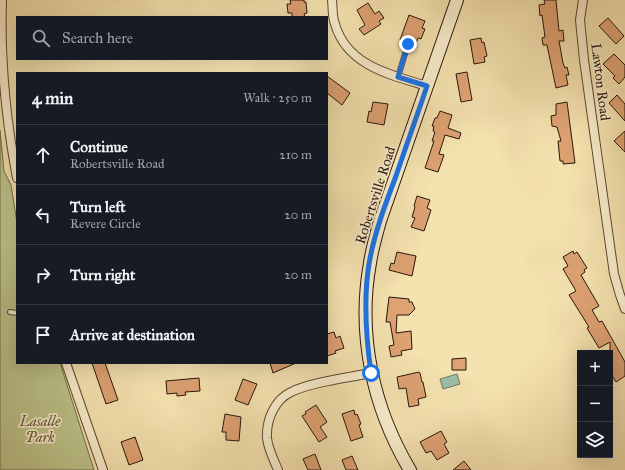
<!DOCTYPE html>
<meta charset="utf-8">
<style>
:root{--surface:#171b24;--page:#242831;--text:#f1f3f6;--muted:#9ea1a6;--line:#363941}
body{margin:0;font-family:"IM FELL Great Primer",serif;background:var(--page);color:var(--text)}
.controls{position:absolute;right:12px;bottom:12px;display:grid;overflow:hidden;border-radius:0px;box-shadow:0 4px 16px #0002}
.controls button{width:36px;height:36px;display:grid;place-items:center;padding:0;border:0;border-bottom:1px solid var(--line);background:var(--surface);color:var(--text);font:20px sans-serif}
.stop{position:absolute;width:12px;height:12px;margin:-9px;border:3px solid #1a73e8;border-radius:50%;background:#fff}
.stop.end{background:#1a73e8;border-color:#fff;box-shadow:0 1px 4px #0008}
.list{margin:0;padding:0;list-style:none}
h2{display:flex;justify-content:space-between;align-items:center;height:52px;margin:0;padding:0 16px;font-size:17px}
h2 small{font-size:13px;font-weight:400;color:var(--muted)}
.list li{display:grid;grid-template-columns:26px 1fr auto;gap:12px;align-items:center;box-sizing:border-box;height:60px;padding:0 16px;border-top:1px solid var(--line)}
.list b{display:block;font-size:15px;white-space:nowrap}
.list p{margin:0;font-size:13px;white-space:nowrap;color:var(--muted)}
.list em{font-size:13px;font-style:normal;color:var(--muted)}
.icon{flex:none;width:22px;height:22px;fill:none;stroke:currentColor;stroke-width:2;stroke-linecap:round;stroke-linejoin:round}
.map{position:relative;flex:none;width:625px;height:470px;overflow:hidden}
.search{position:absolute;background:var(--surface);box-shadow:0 4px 16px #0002;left:16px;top:16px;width:312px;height:44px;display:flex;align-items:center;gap:10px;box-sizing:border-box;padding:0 14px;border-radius:0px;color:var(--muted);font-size:15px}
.panel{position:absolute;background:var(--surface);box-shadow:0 4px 16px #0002;left:16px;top:72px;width:312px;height:292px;border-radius:0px}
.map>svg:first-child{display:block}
</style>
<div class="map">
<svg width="625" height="470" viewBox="0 0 625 470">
<rect width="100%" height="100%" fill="#f4e2af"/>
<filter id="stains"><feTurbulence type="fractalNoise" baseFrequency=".005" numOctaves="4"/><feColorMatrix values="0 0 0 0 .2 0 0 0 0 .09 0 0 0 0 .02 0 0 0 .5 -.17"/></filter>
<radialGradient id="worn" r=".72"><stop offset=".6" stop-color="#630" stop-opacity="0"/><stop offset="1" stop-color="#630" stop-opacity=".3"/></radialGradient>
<polygon fill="#bcc38a" stroke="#726c4a" points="0,130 4,171 11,185 17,223 17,363 60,363 94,470 0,470"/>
<polygon fill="#9cbeaa" stroke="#6e7a6a" points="457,374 460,384 443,389 440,379"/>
<g fill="#dea273" stroke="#29150a">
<polygon points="290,0 304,0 304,2 306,2 307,13 304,14 305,17 292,17 292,13 288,13 287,4 291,4"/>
<polygon points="544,0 556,0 559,31 563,30 564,41 559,41 563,63 565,68 567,67 569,75 566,75 568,85 556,88 547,45 543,45 542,38 545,37 542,15 540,16 539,5 545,4"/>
<polygon points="368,3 375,14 379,11 384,18 379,21 381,24 364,35 359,29 365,25 357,10"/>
<polygon points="409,15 425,21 422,28 425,29 421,39 418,38 415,46 411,44 409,41 405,42 400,40"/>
<polygon points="608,18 624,36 616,44 599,26"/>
<polygon points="481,38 482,43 484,42 487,56 484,57 485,62 474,64 470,40"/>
<polygon points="614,54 625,65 625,77 619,84 613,78 615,76 603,64"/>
<polygon points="467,72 472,100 461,102 456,74"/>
<polygon points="327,76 350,93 342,105 327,93"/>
<polygon points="617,95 625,104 625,121 609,103"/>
<polygon points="373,102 388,104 384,125 367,122 369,111 371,112"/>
<polygon points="567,102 575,163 563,164 563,161 560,161 558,141 561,141 557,127 552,126 551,116 556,115 556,104"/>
<polygon points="440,111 452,115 448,128 461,133 459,139 445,135 439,154 444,155 438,172 425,168 434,141 432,141 435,132 433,131 434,126 432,126 435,118 437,118"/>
<polygon points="625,131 625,152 614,141"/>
<polygon points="417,196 430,200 427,208 431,210 424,231 411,227 415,218 412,217 415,207 414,206"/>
<polygon points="573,251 574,254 577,252 587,268 584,270 585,272 581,275 599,306 592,310 599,322 602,321 625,362 625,376 616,382 610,372 610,342 599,348 587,328 589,327 569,295 576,291 563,269 568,266 563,257"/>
<polygon points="397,252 416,256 412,276 389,270 391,263 394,264"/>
<polygon points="389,297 409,299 409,302 412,302 415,309 409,315 397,315 396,333 411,331 412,349 401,351 402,355 391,357 389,346 394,345 390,322 386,322"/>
<polygon points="334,332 336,338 340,336 344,348 335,351 336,353 327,356 327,334"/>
<polygon points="466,358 466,370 452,370 452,359"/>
<polygon points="92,363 105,363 118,400 106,404"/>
<polygon points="270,363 296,363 273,373"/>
<polygon points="419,372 420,373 422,382 423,382 426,397 418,399 419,405 409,407 406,388 399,389 397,377"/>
<polygon points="199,378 200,391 185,392 186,395 177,396 177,393 167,394 166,381"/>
<polygon points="243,379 257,384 248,405 235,400"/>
<polygon points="316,405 327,422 320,427 327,437 319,442 302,416 306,414 305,412"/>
<polygon points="354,410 355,415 357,414 361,424 359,425 363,437 351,441 342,414"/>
<polygon points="225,414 241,417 239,441 226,440 226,432 222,432"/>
<polygon points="441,431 447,442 444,444 449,453 437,460 431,451 426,453 420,442"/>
<polygon points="135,437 143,460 129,465 121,442"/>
<polygon points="315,454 321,470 308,470 303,459"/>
<polygon points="352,456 358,470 346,470 342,460"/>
<polygon points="464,461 471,470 453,470"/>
</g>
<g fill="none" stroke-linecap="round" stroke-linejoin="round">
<defs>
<g id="lane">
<polyline points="398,77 408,44"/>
<polyline points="10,312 17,313"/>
</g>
<g id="street">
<path d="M 2,0 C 0,59 6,120 17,178"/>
<path d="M 332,0 C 333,8 332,17 335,24 C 347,66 391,75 427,86"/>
<polyline points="583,0 580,20 584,60 614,274 620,295 625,309"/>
<polyline points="66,363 103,470"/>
<path d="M 278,470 C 274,460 268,449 267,438 C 266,421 274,400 291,392 C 312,382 347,378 371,373"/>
</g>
<path id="secondary" d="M 410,470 C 373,408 357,335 370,263 C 372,249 376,235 380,221 L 457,0"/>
</defs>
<use href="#lane" stroke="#5c4833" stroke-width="6"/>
<use href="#street" stroke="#5c4833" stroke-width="10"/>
<use href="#secondary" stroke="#29150a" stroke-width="14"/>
<use href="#lane" stroke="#f8eccb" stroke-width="4"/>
<use href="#street" stroke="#f8eccb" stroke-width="8"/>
<use href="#secondary" stroke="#f8eccb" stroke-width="12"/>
</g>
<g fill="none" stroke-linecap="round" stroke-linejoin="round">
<path stroke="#1a73e8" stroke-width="5" d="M 371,373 C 366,337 363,300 369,264 C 374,234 385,205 396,176 C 406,146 417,116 427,86 L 398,77 L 408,44"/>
</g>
<g text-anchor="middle" stroke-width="3.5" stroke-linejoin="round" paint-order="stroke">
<g font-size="14" fill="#29150a" stroke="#f8eccb">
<text transform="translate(601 82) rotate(83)" y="5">Lawton Road</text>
<text transform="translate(375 195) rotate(-72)" y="5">Robertsville Road</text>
</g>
<g font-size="14" font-style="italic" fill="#5c5237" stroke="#f8eccb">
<text x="40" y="426">Lasalle<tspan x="40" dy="16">Park</tspan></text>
</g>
</g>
<rect width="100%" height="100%" filter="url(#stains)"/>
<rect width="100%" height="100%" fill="url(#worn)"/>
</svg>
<div class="controls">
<button>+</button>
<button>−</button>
<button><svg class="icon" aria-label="layers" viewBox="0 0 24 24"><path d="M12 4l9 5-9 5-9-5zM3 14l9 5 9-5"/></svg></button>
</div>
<div class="stop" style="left:371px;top:373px"></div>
<div class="stop end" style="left:408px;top:44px"></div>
<div class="search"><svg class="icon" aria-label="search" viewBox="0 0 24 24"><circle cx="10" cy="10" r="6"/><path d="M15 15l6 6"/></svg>Search here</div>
<section class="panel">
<h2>4 min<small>Walk · 250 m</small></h2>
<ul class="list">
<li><svg class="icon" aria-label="ahead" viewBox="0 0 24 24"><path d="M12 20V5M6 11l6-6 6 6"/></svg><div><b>Continue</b><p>Robertsville Road</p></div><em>210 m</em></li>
<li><svg class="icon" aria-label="left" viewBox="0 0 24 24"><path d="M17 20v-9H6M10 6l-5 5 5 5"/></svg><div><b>Turn left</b><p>Revere Circle</p></div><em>20 m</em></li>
<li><svg class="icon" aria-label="right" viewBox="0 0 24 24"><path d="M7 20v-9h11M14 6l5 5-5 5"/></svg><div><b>Turn right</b></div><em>20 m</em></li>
<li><svg class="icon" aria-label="arrive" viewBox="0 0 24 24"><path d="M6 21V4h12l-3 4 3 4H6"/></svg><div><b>Arrive at destination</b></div></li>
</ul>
</section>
</div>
